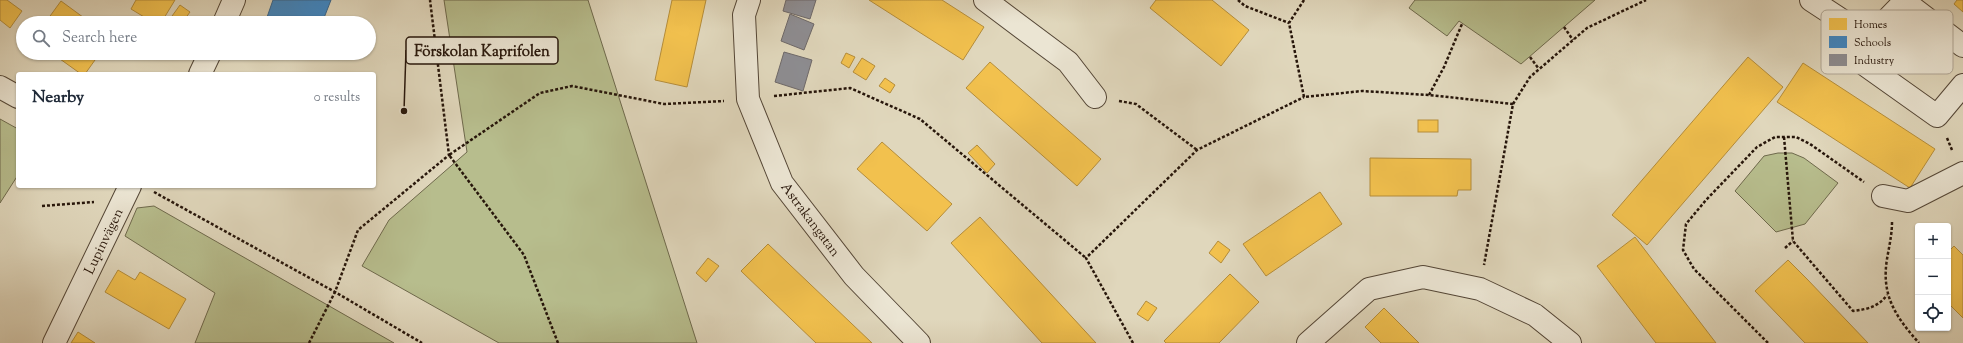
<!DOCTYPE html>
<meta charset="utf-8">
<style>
:root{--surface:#fff;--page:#f6f6f7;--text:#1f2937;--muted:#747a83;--line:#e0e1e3}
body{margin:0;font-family:"Sorts Mill Goudy",serif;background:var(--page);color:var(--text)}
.controls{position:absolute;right:12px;bottom:12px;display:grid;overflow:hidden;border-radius:4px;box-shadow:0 1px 3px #0004}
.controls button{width:36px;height:36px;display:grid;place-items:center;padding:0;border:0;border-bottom:1px solid var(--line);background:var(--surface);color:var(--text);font:20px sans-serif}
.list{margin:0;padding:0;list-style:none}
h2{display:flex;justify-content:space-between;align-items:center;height:52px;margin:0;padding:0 16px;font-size:17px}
h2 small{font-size:13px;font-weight:400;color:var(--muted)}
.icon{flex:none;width:22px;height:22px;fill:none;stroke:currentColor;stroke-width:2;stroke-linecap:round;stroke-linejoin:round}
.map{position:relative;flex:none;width:1963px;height:343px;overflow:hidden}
.search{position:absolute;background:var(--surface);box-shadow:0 1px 3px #0004;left:16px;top:16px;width:360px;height:44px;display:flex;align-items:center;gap:10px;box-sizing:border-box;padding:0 14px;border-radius:22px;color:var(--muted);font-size:15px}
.panel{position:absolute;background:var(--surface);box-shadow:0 1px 3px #0004;left:16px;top:72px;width:360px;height:116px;border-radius:4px}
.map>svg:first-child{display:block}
</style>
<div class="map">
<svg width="1963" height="343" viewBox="0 0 1963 343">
<rect width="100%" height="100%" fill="#e0d7bc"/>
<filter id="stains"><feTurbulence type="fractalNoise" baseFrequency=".005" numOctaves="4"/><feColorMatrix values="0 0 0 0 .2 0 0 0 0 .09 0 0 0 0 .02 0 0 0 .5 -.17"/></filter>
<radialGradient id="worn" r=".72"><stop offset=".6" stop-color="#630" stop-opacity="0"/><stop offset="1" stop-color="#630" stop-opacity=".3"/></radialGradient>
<g fill="#b7bd8d" stroke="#6e694c">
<polygon points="444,0 588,0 697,343 499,343 362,266 389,220 467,152"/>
<polygon points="1415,0 1595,0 1521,64 1459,21 1447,36 1409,8"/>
<polygon points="0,119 18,129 18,175 0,203"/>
<polygon points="1778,153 1792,153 1804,158 1838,183 1805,224 1776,232 1735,191 1764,156"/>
<polygon points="154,206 394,343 195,343 215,293 125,236 137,208"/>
</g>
<g fill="#f2c14e" stroke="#b58d3a">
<polygon points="0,0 7,0 22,11 10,28 0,20"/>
<polygon points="136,0 175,0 161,23 154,23 131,9"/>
<polygon points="672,0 706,0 687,87 655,80"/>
<polygon points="869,0 942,0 984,27 963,60"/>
<polygon points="1156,0 1212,0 1249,30 1221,66 1150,8"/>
<polygon points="1957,0 1963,0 1963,12 1954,4"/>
<polygon points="61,1 91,23 45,23"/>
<polygon points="180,5 190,12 182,23 167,23"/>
<polygon points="64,53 100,53 85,74 81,74 60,59"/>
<polygon points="846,53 855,57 849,68 841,63"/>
<polygon points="1748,57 1783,87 1647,245 1612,215"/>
<polygon points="862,58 875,66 866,80 853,72"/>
<polygon points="990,62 1101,159 1077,186 966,88"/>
<polygon points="1803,63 1935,149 1910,188 1777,102"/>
<polygon points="885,78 895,85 890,93 879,86"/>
<rect x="1418" y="120" width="20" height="12"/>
<polygon points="882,142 952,204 927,231 857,169"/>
<polygon points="977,145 995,164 987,173 968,153"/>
<polygon points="1370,158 1471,159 1471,190 1458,190 1457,196 1370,196"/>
<polygon points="1320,192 1342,224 1266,276 1243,244"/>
<polygon points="980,217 1096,343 1042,343 951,243"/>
<polygon points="1635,237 1716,343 1656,343 1597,266"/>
<polygon points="1218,241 1230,250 1221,263 1209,253"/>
<polygon points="768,244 872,343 816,343 741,271"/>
<polygon points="1954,246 1963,255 1963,318 1948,303 1948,252"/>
<polygon points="708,258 719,266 706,282 696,273"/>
<polygon points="1788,260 1807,279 1868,343 1805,343 1755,291"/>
<polygon points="118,270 135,280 140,272 186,299 169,329 105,292"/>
<polygon points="1230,274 1259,302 1219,343 1166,343 1164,341"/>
<polygon points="1146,301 1157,308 1148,321 1137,314"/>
<polygon points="1384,308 1419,343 1381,343 1365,327"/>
<polygon points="78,332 95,343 71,343"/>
</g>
<polygon fill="#3f88c5" stroke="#38668d" points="273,0 331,0 322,23 265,23"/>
<g fill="#8d8d92" stroke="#6e6969">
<polygon points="786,0 816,0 810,19 783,11"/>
<polygon points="790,14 814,24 804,50 781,41"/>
<polygon points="784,52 812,60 803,91 775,82"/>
</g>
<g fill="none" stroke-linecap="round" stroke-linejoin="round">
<defs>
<g id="minor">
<polyline points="749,0 744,15 748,99 782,183 854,276 919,343"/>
<polyline points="985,0 1068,62 1095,97"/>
<polyline points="1811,0 1869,38"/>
<polyline points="1906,0 1869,38 1854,57 1937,116 1963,85"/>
<polyline points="1905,2 1963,46"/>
<polyline points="224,23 234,0"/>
<polyline points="200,74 210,53"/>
<polyline points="0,87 18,97"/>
<polyline points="1883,196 1908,201 1963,173"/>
<polyline points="54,343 130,186"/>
<polyline points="1308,343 1369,289 1423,277 1480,289 1535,315 1570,343"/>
</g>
</defs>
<use href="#minor" stroke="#544636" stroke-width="24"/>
<g stroke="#26150a" stroke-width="2.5" stroke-dasharray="3 2" stroke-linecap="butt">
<polyline points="1238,0 1245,6 1289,23"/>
<polyline points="1304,0 1289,23 1304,97 1362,91 1429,95 1513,104 1484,265"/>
<polyline points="1564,27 1573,40"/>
<polyline points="1530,57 1539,69"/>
<polyline points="1429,95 1444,67 1462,24"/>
<polyline points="774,96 850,88 920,119 1086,258"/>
<polyline points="1119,101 1136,104 1197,150"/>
<polyline points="1513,104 1530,77 1587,28 1646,0"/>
<path d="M 1784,137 L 1793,241 L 1853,311 C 1868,309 1878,307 1887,295"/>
<polyline points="1947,138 1952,150"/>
<polyline points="154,192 335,292 422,343"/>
<polyline points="42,206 94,202"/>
<path d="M 1892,222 C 1892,235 1889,247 1887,259 C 1881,296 1896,317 1919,343"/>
<polyline points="1785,248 1793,241"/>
<polyline points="309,343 335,292 358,230 449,155 430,0"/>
<polyline points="558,343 524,255 449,155 540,93 572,86 664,104 724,101"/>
<polyline points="1133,343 1086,258 1197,150 1304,97"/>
<polyline points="1768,343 1694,269 1683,250 1686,224 1706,200 1757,147 1775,137 1796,137 1810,144 1864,182"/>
</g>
<use href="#minor" stroke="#ebe5d3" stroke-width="22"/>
</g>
<g text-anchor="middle" stroke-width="4" stroke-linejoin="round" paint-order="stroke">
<g font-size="14" fill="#26150a" stroke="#ebe5d3">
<text transform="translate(811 219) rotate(53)" y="5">Astrakangatan</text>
<text transform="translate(103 241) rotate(-64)" y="5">Lupinvägen</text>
</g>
</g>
<rect x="1821" y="10" width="132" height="64" rx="6" fill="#ebe5d3" stroke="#b0a797" stroke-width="1"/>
<rect x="1829" y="18" width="18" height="12" fill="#f2c14e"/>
<rect x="1829" y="36" width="18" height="12" fill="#3f88c5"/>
<rect x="1829" y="54" width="18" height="12" fill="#8d8d92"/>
<g font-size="11" fill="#26150a">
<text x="1854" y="28">Homes</text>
<text x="1854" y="46">Schools</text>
<text x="1854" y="64">Industry</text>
</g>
<path fill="none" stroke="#26150a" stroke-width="1.5" d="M404 111L406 50"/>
<circle fill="#26150a" stroke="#ebe5d3" stroke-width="1.5" cx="404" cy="111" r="4"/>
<rect fill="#ebe5d3" stroke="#26150a" stroke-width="1.5" x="406" y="37" width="152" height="27" rx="4"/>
<g font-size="15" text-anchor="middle" font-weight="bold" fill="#26150a">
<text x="482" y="56">Förskolan Kaprifolen</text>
</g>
<rect width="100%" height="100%" filter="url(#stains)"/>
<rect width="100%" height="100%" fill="url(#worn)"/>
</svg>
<div class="controls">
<button>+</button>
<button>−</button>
<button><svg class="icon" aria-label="locate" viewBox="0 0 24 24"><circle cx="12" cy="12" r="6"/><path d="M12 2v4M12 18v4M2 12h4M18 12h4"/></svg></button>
</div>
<div class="search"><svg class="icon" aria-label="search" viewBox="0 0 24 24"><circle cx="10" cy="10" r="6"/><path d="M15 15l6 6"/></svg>Search here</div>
<section class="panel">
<h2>Nearby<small>0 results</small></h2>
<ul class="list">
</ul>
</section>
</div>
